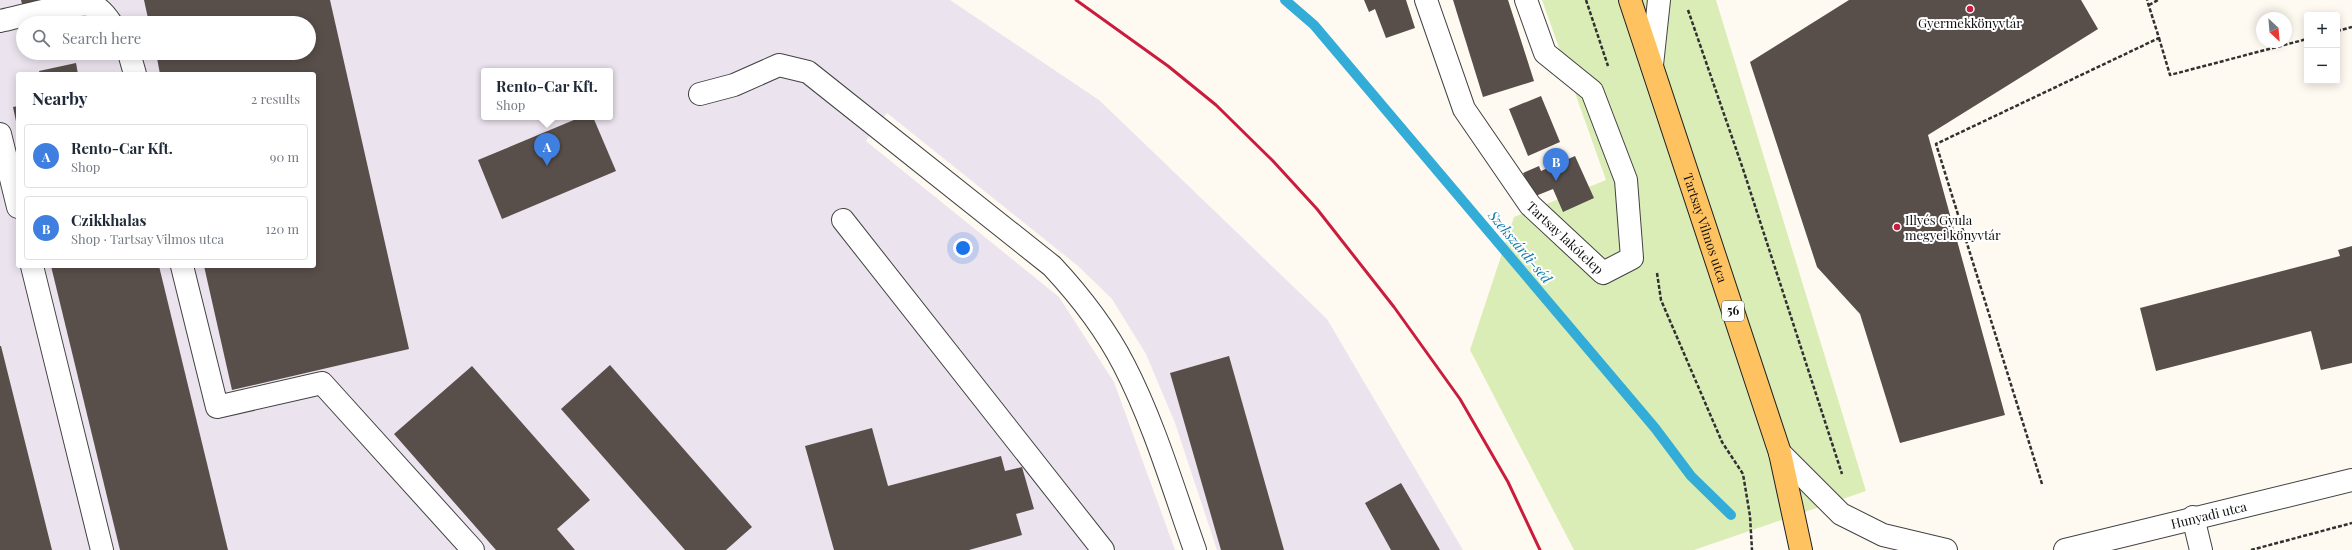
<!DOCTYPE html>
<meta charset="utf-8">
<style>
:root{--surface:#fff;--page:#f6f6f7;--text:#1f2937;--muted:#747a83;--line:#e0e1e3;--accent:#ca1c3d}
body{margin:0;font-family:"Playfair Display",serif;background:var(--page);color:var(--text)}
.controls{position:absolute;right:12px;top:12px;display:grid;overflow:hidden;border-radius:4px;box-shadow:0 2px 10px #0003}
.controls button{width:36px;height:36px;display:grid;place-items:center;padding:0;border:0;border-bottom:1px solid var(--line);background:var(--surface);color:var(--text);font:20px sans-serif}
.compass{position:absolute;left:2256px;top:12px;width:36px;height:36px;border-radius:50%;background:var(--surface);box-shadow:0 2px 10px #0003;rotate:154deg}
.you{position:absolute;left:963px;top:248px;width:14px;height:14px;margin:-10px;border:3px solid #fff;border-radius:50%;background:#1a73e8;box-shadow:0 0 0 6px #1a73e833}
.badge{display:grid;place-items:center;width:26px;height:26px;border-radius:50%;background:var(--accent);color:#fff;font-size:13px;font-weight:700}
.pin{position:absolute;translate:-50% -33px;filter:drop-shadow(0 1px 2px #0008)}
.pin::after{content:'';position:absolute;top:21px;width:14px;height:12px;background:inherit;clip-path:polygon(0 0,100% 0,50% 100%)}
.popup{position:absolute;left:481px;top:68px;width:132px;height:52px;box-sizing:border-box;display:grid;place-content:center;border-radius:4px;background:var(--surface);filter:drop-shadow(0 1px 3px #0005);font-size:13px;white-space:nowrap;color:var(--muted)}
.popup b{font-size:15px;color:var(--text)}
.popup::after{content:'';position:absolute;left:50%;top:100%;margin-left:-8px;border:8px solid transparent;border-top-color:var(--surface)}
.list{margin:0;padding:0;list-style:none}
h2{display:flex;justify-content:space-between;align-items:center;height:52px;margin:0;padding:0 16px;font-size:17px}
h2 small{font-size:13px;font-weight:400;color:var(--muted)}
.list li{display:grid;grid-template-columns:26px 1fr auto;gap:12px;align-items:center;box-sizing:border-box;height:64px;margin:0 8px 8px;padding:0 8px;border:1px solid var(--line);border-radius:4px}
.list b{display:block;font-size:15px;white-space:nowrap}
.list p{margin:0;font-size:13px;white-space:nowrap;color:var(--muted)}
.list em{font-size:13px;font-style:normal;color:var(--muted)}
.icon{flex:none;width:22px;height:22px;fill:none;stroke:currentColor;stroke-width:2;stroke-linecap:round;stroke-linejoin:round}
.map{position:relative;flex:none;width:2352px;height:550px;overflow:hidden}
.search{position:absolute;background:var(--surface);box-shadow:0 2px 10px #0003;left:16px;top:16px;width:300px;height:44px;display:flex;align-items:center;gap:10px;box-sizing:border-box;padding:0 14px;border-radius:22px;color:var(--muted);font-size:15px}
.panel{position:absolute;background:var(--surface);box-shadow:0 2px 10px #0003;left:16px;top:72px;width:300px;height:196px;border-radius:4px}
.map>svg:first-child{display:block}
</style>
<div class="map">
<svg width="2352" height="550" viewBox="0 0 2352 550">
<rect width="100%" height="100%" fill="#fffaf1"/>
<path fill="#ebe3ee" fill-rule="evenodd" d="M 0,0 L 950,0 L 1099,100 L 1327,319 L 1463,550 L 1217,550 L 1175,423 L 1146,354 L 1112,299 L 1078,266 L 887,113 L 866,141 L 1059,297 L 1114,382 L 1175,550 L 0,550 ZM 23,23 L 309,23 L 309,53 L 23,53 ZM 484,71 L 610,71 L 610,117 L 484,117 ZM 18,74 L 314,74 L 314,266 L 18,266 Z"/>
<polygon fill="#dbedb7" points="1542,0 1716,0 1866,491 1694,550 1574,550 1470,350 1514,217 1606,180"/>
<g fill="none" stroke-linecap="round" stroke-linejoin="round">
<polyline stroke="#33add7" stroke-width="10" points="1285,0 1314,25 1655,428 1691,476 1731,515"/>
</g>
<g fill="#584e4a">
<polygon points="21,0 53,0 23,8"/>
<polygon points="144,0 330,0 409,349 232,390 204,266 314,266 314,74 160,74 156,53 309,53 309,23 149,23"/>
<polygon points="1364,0 1406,0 1415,28 1386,38 1375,9 1369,12"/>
<polygon points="1453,0 1508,0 1534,81 1483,97"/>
<polygon points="1849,0 2081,0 2098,29 1928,135 2005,415 1900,443 1860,314 1817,267 1750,62"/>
<polygon points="76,63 78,74 40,74 39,71"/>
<polygon points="1541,96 1560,142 1528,156 1509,109"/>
<polygon points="18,106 18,126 17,126 13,107"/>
<polygon points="581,117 593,117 616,171 502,219 478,160"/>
<polygon points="1575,156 1594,198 1563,212 1553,189 1533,197 1523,173 1539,166 1541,171"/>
<polygon points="2352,246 2352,363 2321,370 2311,331 2156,371 2140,308 2340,256 2338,250"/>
<polygon points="51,266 159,266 228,550 120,550"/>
<polygon points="0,346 1,346 52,550 0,550"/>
<polygon points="1229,356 1284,550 1221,550 1170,373"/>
<polygon points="610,365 752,527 726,550 685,550 561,409"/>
<polygon points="472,366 590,500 557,529 575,550 496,550 394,434"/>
<polygon points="872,428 888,486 1001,456 1005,471 1022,467 1034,509 1016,514 1022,535 969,550 834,550 805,446"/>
<polygon points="1401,483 1440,550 1391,550 1365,503"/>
</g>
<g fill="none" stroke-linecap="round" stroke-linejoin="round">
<defs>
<g id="minor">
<path id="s1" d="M 1426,0 L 1464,109 L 1530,205 L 1603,273 L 1632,258 L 1626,180 L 1592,91 L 1545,53 L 1526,0"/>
<path d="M 0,21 C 20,17 77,0 94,6 C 101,9 107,17 111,23"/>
<polyline points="129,53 135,74"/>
<polyline points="1652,65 1659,0"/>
<path d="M 700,94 L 734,85 L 779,65 L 808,72 L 1052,266 C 1080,296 1105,328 1124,365 C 1154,423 1173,488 1195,550"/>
<polyline points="0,134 18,207"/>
<polyline points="843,220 1103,550"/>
<polyline points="32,266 102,550"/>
<polyline points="182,266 217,407 322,383 473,550"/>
<polyline points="1780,453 1841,514 1883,535 1946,550"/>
<polyline points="2193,517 2201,550"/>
<path id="s2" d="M 2065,550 L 2352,480"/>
</g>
<g id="major">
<path id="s3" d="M 1630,0 L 1780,453 L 1801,550"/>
</g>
</defs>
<use href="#minor" stroke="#424242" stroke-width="24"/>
<use href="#major" stroke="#202020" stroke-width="24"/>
<g stroke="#313131" stroke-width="2.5" stroke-dasharray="4 2" stroke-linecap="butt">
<polyline points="1586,0 1608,66"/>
<polyline points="2149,5 2158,0"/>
<polyline points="1688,10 1743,169 1842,474"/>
<polyline points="2337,31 2352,27"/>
<polyline points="2159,38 2170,75 2307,39"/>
<polyline points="1657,273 1661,300 1722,442 1743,474 1750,516 1752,550"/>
<polyline points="2042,484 1936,144 2159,38 2147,0"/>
<polyline points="2251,550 2352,523"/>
</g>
<use href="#minor" stroke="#fff" stroke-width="22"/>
<use href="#major" stroke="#ffc261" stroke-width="22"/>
<polyline stroke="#ca1c3d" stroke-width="3" points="1076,0 1168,66 1216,105 1273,161 1317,209 1394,307 1460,399 1508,482 1540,550"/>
</g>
<g fill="#ca1c3d" stroke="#fff" stroke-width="1.5">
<circle cx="1970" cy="9" r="4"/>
<circle cx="1897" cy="227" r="4"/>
</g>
<g text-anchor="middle" stroke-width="4" stroke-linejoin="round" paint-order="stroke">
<rect fill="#fff" stroke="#575757" stroke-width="1" x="1722" y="301" width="22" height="20" rx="3"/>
<g font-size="12" font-weight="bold" fill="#0f0f0f">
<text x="1733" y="315">56</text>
</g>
<g font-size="13" fill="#0f0f0f" stroke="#fff">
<text x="1970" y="28">Gyermekkönyvtár</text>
<text x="1905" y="225" text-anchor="start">Illyés Gyula<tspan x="1905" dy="15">megyei könyvtár</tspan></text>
</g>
<g font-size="13" fill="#0f0f0f" stroke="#fff">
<text dy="5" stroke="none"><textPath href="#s3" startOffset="240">Tartsay Vilmos utca</textPath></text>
<text dy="5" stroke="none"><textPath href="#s1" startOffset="280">Tartsay lakótelep</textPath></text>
<text dy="5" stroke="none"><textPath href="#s2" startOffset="148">Hunyadi utca</textPath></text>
</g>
<g font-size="14" font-style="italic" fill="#0e7cab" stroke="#fff">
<text transform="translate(1520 247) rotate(50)" y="5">Szekszárdi-séd</text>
</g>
</g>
</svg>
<div class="controls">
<button>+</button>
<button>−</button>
</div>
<svg class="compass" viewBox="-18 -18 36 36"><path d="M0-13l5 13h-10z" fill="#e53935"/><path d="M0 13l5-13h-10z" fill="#747a83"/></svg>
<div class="you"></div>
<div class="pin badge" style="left:547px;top:166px;background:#3f7fe0">A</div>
<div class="popup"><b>Rento-Car Kft.</b>Shop</div>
<div class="pin badge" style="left:1556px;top:181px;background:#3f7fe0">B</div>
<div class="search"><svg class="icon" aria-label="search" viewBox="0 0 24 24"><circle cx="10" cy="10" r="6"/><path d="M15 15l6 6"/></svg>Search here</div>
<section class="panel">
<h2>Nearby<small>2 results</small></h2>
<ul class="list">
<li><span class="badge" style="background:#3f7fe0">A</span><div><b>Rento-Car Kft.</b><p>Shop</p></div><em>90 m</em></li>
<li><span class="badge" style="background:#3f7fe0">B</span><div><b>Czikkhalas</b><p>Shop · Tartsay Vilmos utca</p></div><em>120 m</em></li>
</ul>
</section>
</div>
